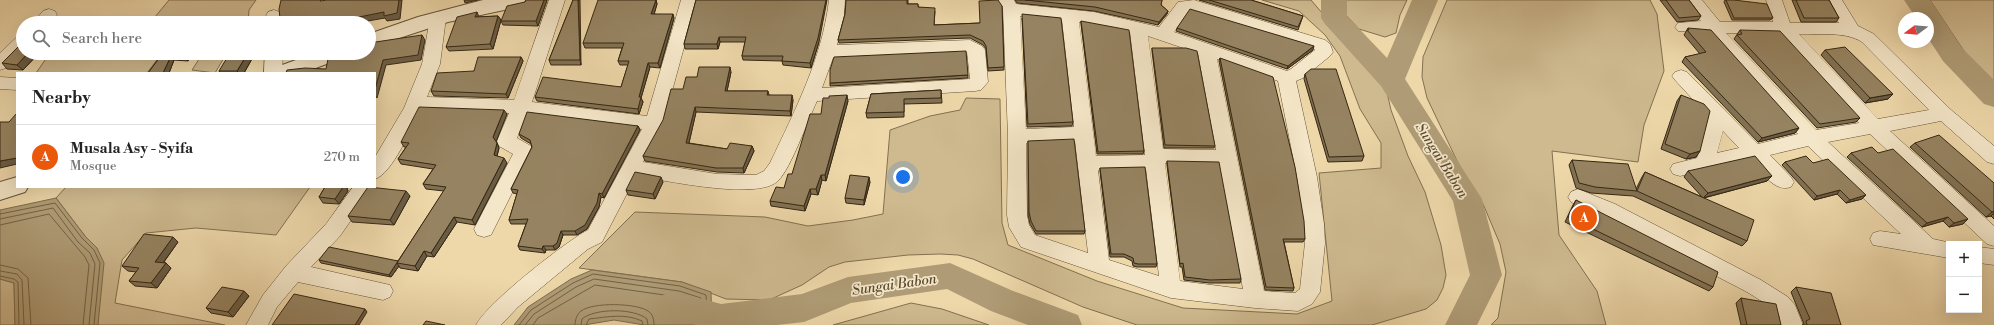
<!DOCTYPE html>
<meta charset="utf-8">
<style>
:root{--surface:#fff;--page:#f2f2f2;--text:#222;--muted:#767676;--line:#e0e0e0;--accent:#ea580c}
body{margin:0;font-family:"Libre Bodoni",serif;background:var(--page);color:var(--text)}
.controls{position:absolute;right:12px;bottom:12px;display:grid;overflow:hidden;border-radius:0px;box-shadow:0 4px 16px #0002}
.controls button{width:36px;height:36px;display:grid;place-items:center;padding:0;border:0;border-bottom:1px solid var(--line);background:var(--surface);color:var(--text);font:20px sans-serif}
.compass{position:absolute;left:1898px;top:12px;width:36px;height:36px;border-radius:50%;background:var(--surface);box-shadow:0 4px 16px #0002;rotate:254deg}
.you{position:absolute;left:903px;top:177px;width:14px;height:14px;margin:-10px;border:3px solid #fff;border-radius:50%;background:#1a73e8;box-shadow:0 0 0 6px #1a73e833}
.badge{display:grid;place-items:center;width:26px;height:26px;border-radius:50%;background:var(--accent);color:#fff;font-size:13px;font-weight:700}
.pin{position:absolute;translate:-50% -50%;border:2px solid #fff;box-shadow:0 1px 4px #0006}
.list{margin:0;padding:0;list-style:none}
h2{display:flex;justify-content:space-between;align-items:center;height:52px;margin:0;padding:0 16px;font-size:17px}
h2 small{font-size:13px;font-weight:400;color:var(--muted)}
.list li{display:grid;grid-template-columns:26px 1fr auto;gap:12px;align-items:center;box-sizing:border-box;height:64px;padding:0 16px;border-top:1px solid var(--line)}
.list b{display:block;font-size:15px;white-space:nowrap}
.list p{margin:0;font-size:13px;white-space:nowrap;color:var(--muted)}
.list em{font-size:13px;font-style:normal;color:var(--muted)}
.icon{flex:none;width:22px;height:22px;fill:none;stroke:currentColor;stroke-width:2;stroke-linecap:round;stroke-linejoin:round}
.map{position:relative;flex:none;width:1994px;height:325px;overflow:hidden}
.search{position:absolute;background:var(--surface);box-shadow:0 4px 16px #0002;left:16px;top:16px;width:360px;height:44px;display:flex;align-items:center;gap:10px;box-sizing:border-box;padding:0 14px;border-radius:22px;color:var(--muted);font-size:15px}
.panel{position:absolute;background:var(--surface);box-shadow:0 4px 16px #0002;left:16px;top:72px;width:360px;height:116px;border-radius:0px}
.map>svg:first-child{display:block}
</style>
<div class="map">
<svg width="1994" height="325" viewBox="0 0 1994 325">
<rect width="100%" height="100%" fill="#eed8aa"/>
<filter id="stains"><feTurbulence type="fractalNoise" baseFrequency=".005" numOctaves="4"/><feColorMatrix values="0 0 0 0 .2 0 0 0 0 .09 0 0 0 0 .02 0 0 0 .5 -.17"/></filter>
<radialGradient id="worn" r=".72"><stop offset=".6" stop-color="#630" stop-opacity="0"/><stop offset="1" stop-color="#630" stop-opacity=".3"/></radialGradient>
<g fill="#cfba90" stroke="#827051">
<polygon points="169,0 256,0 249,10 248,23 150,23"/>
<polygon points="1262,0 1311,0 1386,88 1391,110 1408,156 1425,192 1441,245 1446,275 1443,288 1437,300 1426,309 1372,325 1137,325 1083,307 973,259 958,255 940,254 908,255 845,262 829,267 802,285 769,300 726,299 682,282 579,268 635,212 765,217 808,226 853,220 883,214 890,130 930,116 960,110 966,98 1000,99 1002,223 1008,245 1097,281 1183,308 1297,314 1332,301 1319,173 1381,168 1381,143 1360,109 1340,56 1325,35 1299,11"/>
<polygon points="1342,0 1407,0 1400,15 1396,33 1385,37 1359,29 1344,13"/>
<polygon points="1447,0 1650,0 1657,14 1664,71 1644,125 1638,162 1552,151 1559,235 1597,291 1606,325 1491,325 1498,318 1506,272 1500,244 1483,204 1459,165 1427,98 1422,77 1423,57"/>
<polygon points="1930,0 1994,0 1994,83 1966,54"/>
<polygon points="50,53 162,53 147,73 36,73"/>
<polygon points="203,53 227,53 215,73 192,70"/>
<polygon points="66,187 310,187 276,235 196,228 146,233 122,260 115,303 225,325 98,325 97,248 85,236 56,198"/>
<polygon points="0,279 14,283 15,325 0,325"/>
<polygon points="911,303 942,309 989,325 833,325"/>
</g>
<g fill="#af9c76" stroke="#7f6d4e">
<polygon points="56,198 85,236 97,248 104,263 98,325 15,325 14,283 0,279 0,210"/>
<polygon points="592,270 682,282 711,292 712,325 644,325 614,320 584,325 514,325 528,307 571,279"/>
</g>
<g fill="none" stroke-linecap="round" stroke-linejoin="round">
<g stroke="#726244" stroke-width="1">
<polyline points="0,214 55,203 82,238 94,250 100,263 94,325"/>
<polyline points="0,219 53,208 78,242 90,253 95,264 89,325"/>
<polyline points="0,225 49,214 85,257 89,265 83,325"/>
<polyline points="0,265 18,269 28,278 31,325"/>
<polyline points="0,271 17,274 22,280 24,325"/>
<polyline points="0,276 14,279 18,282 19,325"/>
<polyline points="519,325 531,310 573,283 593,274 680,286 706,295 708,325"/>
<polyline points="525,325 534,314 576,287 594,279 679,291 701,298 703,325"/>
<polyline points="533,325 538,318 595,285 678,297 695,303 697,325"/>
<path d="M 575,325 C 575,320 577,314 581,311 C 593,302 636,303 648,311 C 653,314 654,320 654,325"/>
<path d="M 581,325 L 582,319 C 595,308 634,308 647,319 L 648,325"/>
<path d="M 586,325 L 589,319 C 607,317 625,313 642,321 L 643,325"/>
</g>
<g fill="#af9c76" fill-rule="evenodd">
<polygon points="1321,0 1347,0 1347,16 1387,58 1412,0 1438,0 1405,79 1482,199 1502,275 1477,325 1445,325 1470,275 1453,201 1381,86 1325,24 1321,18"/>
<polygon points="1904,0 1930,0 1961,47 1994,80 1994,107 1984,104 1943,61 1928,38 1928,18 1916,18"/>
<polygon points="950,263 1013,291 1078,315 1082,325 1028,325 991,311 947,289 851,303 804,322 777,325 696,325 663,315 658,305 663,295 674,291 721,304 802,294 848,277"/>
</g>
<defs>
<g id="minor">
<path d="M 549,0 L 565,0 L 532,102 L 647,116 L 681,0 L 697,0 L 663,124 L 643,162 L 717,174 L 756,175 L 764,171 L 770,163 C 795,110 822,59 829,0 L 845,0 L 844,17 L 837,45 L 970,40 L 982,46 L 985,50 L 988,82 L 981,90 L 975,91 L 817,101 C 808,120 791,168 778,181 C 758,201 664,180 636,176 L 602,242 L 588,249 L 518,307 L 501,325 L 476,325 C 487,303 565,242 588,230 L 642,129 L 527,114 L 517,138 L 531,146 L 533,151 L 491,235 L 484,237 L 477,235 L 474,229 L 513,154 L 499,146 L 497,141 L 509,113 L 421,110 C 412,127 392,174 375,179 L 375,157 L 404,108 L 422,64 L 430,18 L 432,14 L 438,12 L 444,14 L 446,18 L 440,64 L 427,97 L 514,100 ZM 967,52 L 970,79 L 822,88 L 833,58 Z"/>
<path d="M 997,0 L 1014,0 L 1016,4 L 1094,12 L 1159,27 L 1178,2 L 1194,0 L 1325,40 L 1330,44 L 1333,52 L 1330,56 L 1303,78 L 1296,81 L 1317,177 L 1324,224 L 1325,243 L 1320,292 L 1312,304 L 1298,311 L 1255,308 L 1171,298 L 1021,247 L 1009,227 L 1007,215 L 1008,136 L 1003,9 ZM 1189,11 L 1313,48 L 1315,50 L 1291,69 L 1287,71 L 1174,32 ZM 1020,16 L 1062,20 L 1074,127 L 1026,129 ZM 1079,22 L 1130,32 L 1145,155 L 1096,156 ZM 1148,36 L 1198,53 L 1216,150 L 1163,149 ZM 1217,59 L 1278,81 L 1297,177 L 1304,224 L 1305,243 L 1300,289 L 1295,293 L 1264,291 ZM 1075,141 L 1088,253 L 1035,235 L 1029,225 L 1027,215 L 1026,143 ZM 1165,163 L 1219,164 L 1243,289 L 1180,281 ZM 1146,169 L 1159,276 L 1109,260 L 1098,170 Z"/>
<path d="M 1685,0 L 1702,0 L 1720,22 L 1773,22 L 1766,0 L 1782,0 L 1790,23 L 1839,23 L 1826,0 L 1842,0 L 1858,26 L 1874,34 L 1950,109 L 1994,146 L 1994,164 L 1987,162 L 1941,121 L 1890,131 L 1994,226 L 1994,246 L 1987,244 L 1870,134 L 1828,142 L 1933,239 L 1956,244 L 1949,244 L 1949,258 L 1873,245 L 1870,239 L 1873,233 L 1880,231 L 1901,234 L 1808,146 L 1770,155 L 1791,177 L 1794,182 L 1791,187 C 1774,193 1761,171 1751,160 L 1680,176 L 1673,174 L 1670,169 L 1673,164 L 1697,158 L 1708,116 L 1675,80 L 1672,76 L 1675,72 L 1681,70 L 1687,72 L 1758,144 L 1798,134 L 1708,33 L 1678,31 L 1675,27 L 1678,23 L 1701,21 ZM 1726,33 L 1779,34 L 1859,123 L 1816,130 ZM 1799,34 C 1819,35 1845,31 1862,42 L 1929,110 L 1878,119 ZM 1723,131 L 1739,148 L 1717,153 Z"/>
<polygon points="49,9 55,11 57,15 51,23 33,23 43,11"/>
<polygon points="274,10 280,12 282,16 282,23 266,23 266,16 268,12"/>
<polygon points="23,35 23,51 6,68 0,70 0,53 17,37"/>
<polygon points="265,53 283,53 282,73 264,73"/>
<polygon points="0,77 17,78 17,90 0,89"/>
<polygon points="353,187 374,187 340,236 311,267 390,285 393,291 390,297 383,300 298,282 277,307 268,325 246,325 263,295 286,266 326,224"/>
<polygon points="1578,189 1615,204 1761,280 1788,297 1795,305 1803,325 1781,325 1779,315 1774,309 1747,292 1601,216 1571,202 1568,197 1571,192"/>
<polygon points="1979,247 1994,249 1994,265 1979,263"/>
</g>
<g id="tertiary">
<polygon points="483,0 530,0 527,5 448,22 369,48 369,34 418,17"/>
<polygon points="315,53 346,53 343,58 302,73 271,73 274,68"/>
<polygon points="17,177 17,187 28,187 25,192 0,200 0,182"/>
</g>
</defs>
<use href="#minor" stroke="#645338" stroke-width="1"/>
<use href="#tertiary" stroke="#645338" stroke-width="2"/>
<use href="#minor" fill="#f4e6c8" fill-rule="evenodd"/>
<use href="#tertiary" fill="#f4e6c8" fill-rule="evenodd"/>
</g>
<g fill="#817153" stroke="#362712">
<polygon points="526,0 547,0 538,26 503,25 501,21 525,2"/>
<polygon points="573,0 581,65 551,65 549,60"/>
<polygon points="656,0 657,4 654,14 674,18 660,68 650,67 641,98 643,102 639,114 537,101 535,97 621,87 628,65 620,65 618,61 622,48 585,48 583,43"/>
<polygon points="696,0 819,42 811,68 783,65 782,61 743,60 742,56 745,42 720,42 718,49 685,49 684,44"/>
<polygon points="846,0 908,0 908,4 918,4 918,7 935,11 934,25 980,23 1002,6 1004,70 988,71 986,49 983,45 970,38 839,43 838,40 845,14"/>
<polygon points="1015,0 1162,0 1161,5 1168,11 1167,14 1158,25 1094,11 1017,3"/>
<polygon points="1199,0 1251,0 1303,16 1298,30"/>
<polygon points="1660,0 1689,0 1701,16 1698,20 1677,22"/>
<polygon points="1725,0 1734,0 1773,18 1770,20 1732,20 1724,2"/>
<polygon points="1792,0 1829,0 1839,18 1836,22 1801,22"/>
<polygon points="498,16 501,20 493,49 449,51 446,47 479,17"/>
<polygon points="1022,18 1073,122 1072,126 1027,127"/>
<polygon points="1081,21 1144,151 1143,154 1097,154 1081,24"/>
<polygon points="1177,28 1313,50 1287,69 1176,31"/>
<polygon points="1688,28 1799,128 1795,133 1758,142 1682,62 1685,57 1700,54 1684,35"/>
<polygon points="1740,30 1860,118 1856,122 1817,128 1734,39"/>
<polygon points="19,46 23,53 39,53 23,70 7,69 2,63"/>
<polygon points="1152,48 1215,146 1214,148 1164,148 1152,51"/>
<polygon points="1825,50 1893,94 1888,99 1865,103 1821,55"/>
<polygon points="163,53 193,53 188,61 174,60 169,73 148,73"/>
<polygon points="253,57 244,73 220,73 219,71"/>
<polygon points="521,57 523,61 508,98 434,96 431,91 474,71"/>
<polygon points="1220,58 1305,239 1303,242 1284,242 1294,288 1293,291 1265,290 1219,61"/>
<polygon points="731,72 727,91 768,91 769,95 793,100 791,116 696,112 689,143 727,149 752,146 754,151 744,173 717,172 645,161 643,156 697,77"/>
<polygon points="1305,74 1364,156 1362,161 1328,162 1304,79"/>
<polygon points="968,75 968,78 830,86 830,83"/>
<polygon points="941,90 942,103 904,104 904,117 867,118 866,113 871,94"/>
<polygon points="1681,95 1700,151 1696,157 1686,159 1661,149 1677,101"/>
<polygon points="848,101 826,181 822,180 818,195 811,194 805,211 771,206 770,201 784,188 792,174 821,114"/>
<polygon points="507,114 496,141 499,148 497,156 507,163 475,225 457,222 434,257 427,256 418,271 400,268 399,266 391,277 321,263 319,260 398,261 444,191 426,189 423,184 433,169 401,164 398,159 406,147 404,147 401,142"/>
<polygon points="638,126 640,130 604,198 601,197 599,207 587,229 577,235 563,235 559,247 555,250 546,250 545,253 520,250 518,246 526,224 511,224 509,220 517,194 513,193 511,189 532,147 531,144 521,138 519,134"/>
<polygon points="1028,141 1085,231 1084,234 1036,234 1030,224 1028,215"/>
<polygon points="1915,143 1994,183 1994,219 1991,216 1986,217 1910,147"/>
<polygon points="1851,153 1878,153 1968,219 1963,224 1949,227 1943,221 1922,227 1847,157"/>
<polygon points="1572,160 1636,189 1642,177 1645,172 1702,197 1684,177 1688,171 1772,176 1767,181 1704,198 1747,241 1742,246 1633,196 1591,193 1576,188 1569,165"/>
<polygon points="1167,161 1241,279 1240,283 1209,283 1184,280 1182,267 1180,267 1167,165"/>
<polygon points="1785,162 1813,163 1866,195 1862,199 1846,203 1837,194 1814,200 1782,165"/>
<polygon points="1100,168 1157,264 1156,267 1137,267 1133,266 1132,261 1124,257 1110,257 1100,171"/>
<polygon points="663,182 655,199 628,195 626,190"/>
<polygon points="870,182 864,205 846,203 845,198"/>
<polygon points="325,187 348,187 347,189 348,191 339,204 323,203 319,197"/>
<polygon points="410,196 394,225 352,222 348,216"/>
<polygon points="1576,200 1713,287 1709,291 1565,222 1573,205"/>
<polygon points="178,242 164,262 166,263 171,268 157,288 135,286 129,281 136,272 128,271 122,266"/>
<polygon points="1796,287 1841,325 1802,325 1804,324 1791,292"/>
<polygon points="249,296 233,317 211,313 206,308"/>
<polygon points="1741,298 1781,325 1741,325 1736,303"/>
</g>
<g fill="#695c44" stroke="#362712">
<polygon points="399,0 402,0 400,19 387,21 385,18 362,22 362,23 343,23"/>
<polygon points="464,0 478,0 465,3"/>
<polygon points="544,0 547,0 538,26 536,21"/>
<polygon points="578,0 580,0 581,65 580,60"/>
<polygon points="656,0 657,4 653,18 651,14"/>
<polygon points="826,0 827,0 819,42 811,68 810,63"/>
<polygon points="1168,11 1167,14 1158,25 1159,22"/>
<polygon points="477,12 479,17 475,17"/>
<polygon points="673,14 674,18 660,68 658,63"/>
<polygon points="498,16 501,20 493,49 490,44"/>
<polygon points="422,35 425,40 421,60 386,65 377,98 375,95 375,89 383,60"/>
<polygon points="719,37 720,42 718,49 717,44"/>
<polygon points="1314,46 1313,50 1287,69 1288,66"/>
<polygon points="28,53 39,53 23,70 17,65"/>
<polygon points="186,53 193,53 188,61 184,56"/>
<polygon points="248,53 250,53 253,57 244,73 239,73 237,71"/>
<polygon points="171,56 174,60 169,73 163,73"/>
<polygon points="521,57 523,61 508,98 506,94"/>
<polygon points="648,63 650,67 641,98 643,102 639,114 638,109 639,97"/>
<polygon points="730,67 731,72 726,96 725,91"/>
<polygon points="1893,94 1888,99 1865,103 1870,98"/>
<polygon points="792,95 793,100 791,116 790,111"/>
<polygon points="847,95 848,101 826,181 825,175"/>
<polygon points="695,107 696,112 688,147 686,143"/>
<polygon points="504,110 507,114 496,142 493,137"/>
<polygon points="638,126 640,130 604,198 602,194"/>
<polygon points="1799,128 1795,133 1758,142 1762,138"/>
<polygon points="497,143 499,148 496,160 494,155"/>
<polygon points="752,146 754,151 744,173 743,168"/>
<polygon points="1700,151 1696,157 1686,159 1690,154"/>
<polygon points="17,158 17,164 0,168 0,161"/>
<polygon points="504,158 507,163 475,225 472,220"/>
<polygon points="821,175 822,180 818,195 816,189"/>
<polygon points="1772,176 1767,181 1703,198 1708,193"/>
<polygon points="661,177 663,182 655,199 653,194"/>
<polygon points="869,177 870,182 864,205 864,200"/>
<polygon points="343,187 348,187 347,189 348,191 339,204 335,199"/>
<polygon points="810,189 811,194 805,211 804,206"/>
<polygon points="1840,190 1837,194 1814,200 1817,196"/>
<polygon points="406,191 410,196 394,225 390,220"/>
<polygon points="599,193 601,197 599,207 587,229 577,235 575,231"/>
<polygon points="1866,195 1862,199 1846,203 1850,200"/>
<polygon points="1994,211 1994,213 1991,216 1986,217 1992,212"/>
<polygon points="454,217 457,222 434,257 431,253"/>
<polygon points="1948,217 1943,221 1922,227 1927,223"/>
<polygon points="1968,219 1963,224 1949,227 1954,223"/>
<polygon points="561,231 563,235 559,247 555,250 553,246"/>
<polygon points="173,237 178,242 160,267 155,262"/>
<polygon points="543,246 546,250 545,253 542,249"/>
<polygon points="424,251 427,256 418,271 415,266"/>
<polygon points="398,261 397,263 399,266 391,277 389,275"/>
<polygon points="166,263 171,268 157,288 151,283"/>
<polygon points="244,291 249,296 233,317 228,312"/>
<polygon points="365,309 367,312 359,325 355,325"/>
</g>
<g fill="#968361" stroke="#362712">
<polygon points="281,0 321,0 320,1 327,0 399,0 397,13 384,16 384,12 359,17 358,20 343,23 276,23 277,19 280,18 279,9"/>
<polygon points="526,0 544,0 536,21 501,21 507,6 525,2"/>
<polygon points="573,0 578,0 580,60 549,60"/>
<polygon points="598,0 656,0 651,14 673,14 658,63 648,63 639,97 641,97 638,109 535,97 543,77 621,87 629,61 618,61 624,43 583,43"/>
<polygon points="696,0 826,0 818,38 810,63 782,61 783,56 742,56 746,37 719,37 717,44 684,44"/>
<polygon points="846,0 907,0 907,4 918,4 918,7 935,8 934,25 980,23 979,1 998,0 1002,6 1004,67 988,68 986,46 983,41 970,35 838,40 845,14"/>
<polygon points="1025,0 1162,0 1161,5 1168,11 1159,22 1095,7"/>
<polygon points="1209,0 1251,0 1303,16 1298,27"/>
<polygon points="1666,0 1689,0 1701,16 1679,18"/>
<polygon points="1726,0 1734,0 1767,4 1773,18 1734,18"/>
<polygon points="1796,0 1829,0 1839,18 1804,18"/>
<polygon points="1190,9 1314,46 1288,66 1177,28"/>
<polygon points="477,12 475,17 498,16 490,44 446,47 457,17"/>
<polygon points="1022,14 1061,18 1073,122 1028,124"/>
<polygon points="59,21 81,22 80,23 57,23"/>
<polygon points="1081,21 1129,30 1144,151 1098,152"/>
<polygon points="1688,28 1711,30 1799,128 1762,138 1685,57 1706,52 1687,30 1689,30"/>
<polygon points="1740,30 1780,31 1860,118 1820,124 1737,35 1742,34"/>
<polygon points="422,35 418,55 383,60 375,89 375,73 286,73 287,70 305,68 326,69 328,59 341,54 341,53 369,53 369,43"/>
<polygon points="19,42 23,42 23,53 28,53 17,65 2,63 19,46"/>
<polygon points="1845,47 1893,94 1870,98 1825,50"/>
<polygon points="1152,48 1186,48 1197,51 1215,146 1165,145"/>
<polygon points="966,51 968,75 830,83 830,70 834,57"/>
<polygon points="163,53 186,53 184,56 171,56 163,73 148,73"/>
<polygon points="230,53 248,53 237,71 219,71"/>
<polygon points="478,57 521,57 506,94 431,91 437,73 474,71"/>
<polygon points="1220,58 1273,77 1295,167 1304,221 1305,239 1283,239 1294,288 1266,287"/>
<polygon points="699,67 730,67 725,91 768,91 767,95 792,95 790,111 695,107 686,143 727,149 730,143 752,146 743,168 716,168 643,156 663,120 671,89 683,89 686,77 697,77"/>
<polygon points="1311,69 1336,69 1364,156 1329,157 1305,74"/>
<polygon points="941,90 941,98 904,99 904,112 866,113 871,94"/>
<polygon points="847,95 825,175 821,175 816,189 810,189 804,206 770,201 776,187 784,188 788,174 792,174 810,114 821,114 823,98 829,98 829,96"/>
<polygon points="1681,95 1704,104 1710,111 1700,151 1690,154 1665,144"/>
<polygon points="419,107 504,110 493,137 497,143 494,155 504,158 472,220 454,217 431,253 424,251 415,266 397,263 446,187 423,184 436,165 398,159 409,143 401,142"/>
<polygon points="527,112 638,126 602,194 599,193 597,203 585,225 575,231 561,231 557,243 553,246 543,246 542,249 518,246 528,219 509,220 518,190 511,189 532,147 530,140 519,134"/>
<polygon points="17,113 17,158 0,161 0,122 9,122"/>
<polygon points="1939,135 1994,183 1994,211 1992,212 1915,143"/>
<polygon points="1074,139 1085,231 1036,231 1031,221 1029,212 1028,141"/>
<polygon points="1872,147 1878,153 1893,149 1968,219 1954,223 1948,217 1927,223 1851,153"/>
<polygon points="1755,156 1772,176 1708,193 1688,171"/>
<polygon points="1806,156 1813,163 1828,159 1866,195 1850,200 1840,190 1817,196 1785,162"/>
<polygon points="1572,160 1628,164 1637,191 1595,187 1579,183"/>
<polygon points="1167,161 1219,162 1241,279 1210,280 1185,277 1183,263 1180,264"/>
<polygon points="1145,167 1157,264 1138,264 1134,263 1133,258 1124,254 1111,254 1100,168"/>
<polygon points="635,172 661,177 653,194 626,190"/>
<polygon points="1645,172 1754,220 1747,241 1637,191"/>
<polygon points="850,175 869,177 864,200 845,198"/>
<polygon points="325,187 343,187 335,199 319,197"/>
<polygon points="368,187 406,191 390,220 348,216"/>
<polygon points="1576,200 1718,272 1713,287 1568,217"/>
<polygon points="144,234 173,237 155,262 166,263 151,283 129,281 139,268 122,266"/>
<polygon points="329,247 398,261 389,275 319,260"/>
<polygon points="222,287 244,291 228,312 206,308"/>
<polygon points="1796,287 1831,293 1841,325 1807,325 1806,321 1810,319"/>
<polygon points="294,294 365,309 355,325 272,325"/>
<polygon points="1741,298 1776,304 1781,325 1747,325"/>
<polygon points="426,321 445,325 423,325"/>
</g>
<g text-anchor="middle" stroke-width="3.5" stroke-linejoin="round" paint-order="stroke">
<g font-size="14" font-style="italic" fill="#5a4a30" stroke="#f4e6c8">
<text transform="translate(1442 160) rotate(58)" y="5">Sungai Babon</text>
<text transform="translate(894 284) rotate(-8)" y="5">Sungai Babon</text>
</g>
</g>
<rect width="100%" height="100%" filter="url(#stains)"/>
<rect width="100%" height="100%" fill="url(#worn)"/>
</svg>
<div class="controls">
<button>+</button>
<button>−</button>
</div>
<svg class="compass" viewBox="-18 -18 36 36"><path d="M0-13l5 13h-10z" fill="#e53935"/><path d="M0 13l5-13h-10z" fill="#767676"/></svg>
<div class="you"></div>
<div class="pin badge" style="left:1584px;top:218px">A</div>
<div class="search"><svg class="icon" aria-label="search" viewBox="0 0 24 24"><circle cx="10" cy="10" r="6"/><path d="M15 15l6 6"/></svg>Search here</div>
<section class="panel">
<h2>Nearby<small></small></h2>
<ul class="list">
<li><span class="badge">A</span><div><b>Musala Asy - Syifa</b><p>Mosque</p></div><em>270 m</em></li>
</ul>
</section>
</div>
